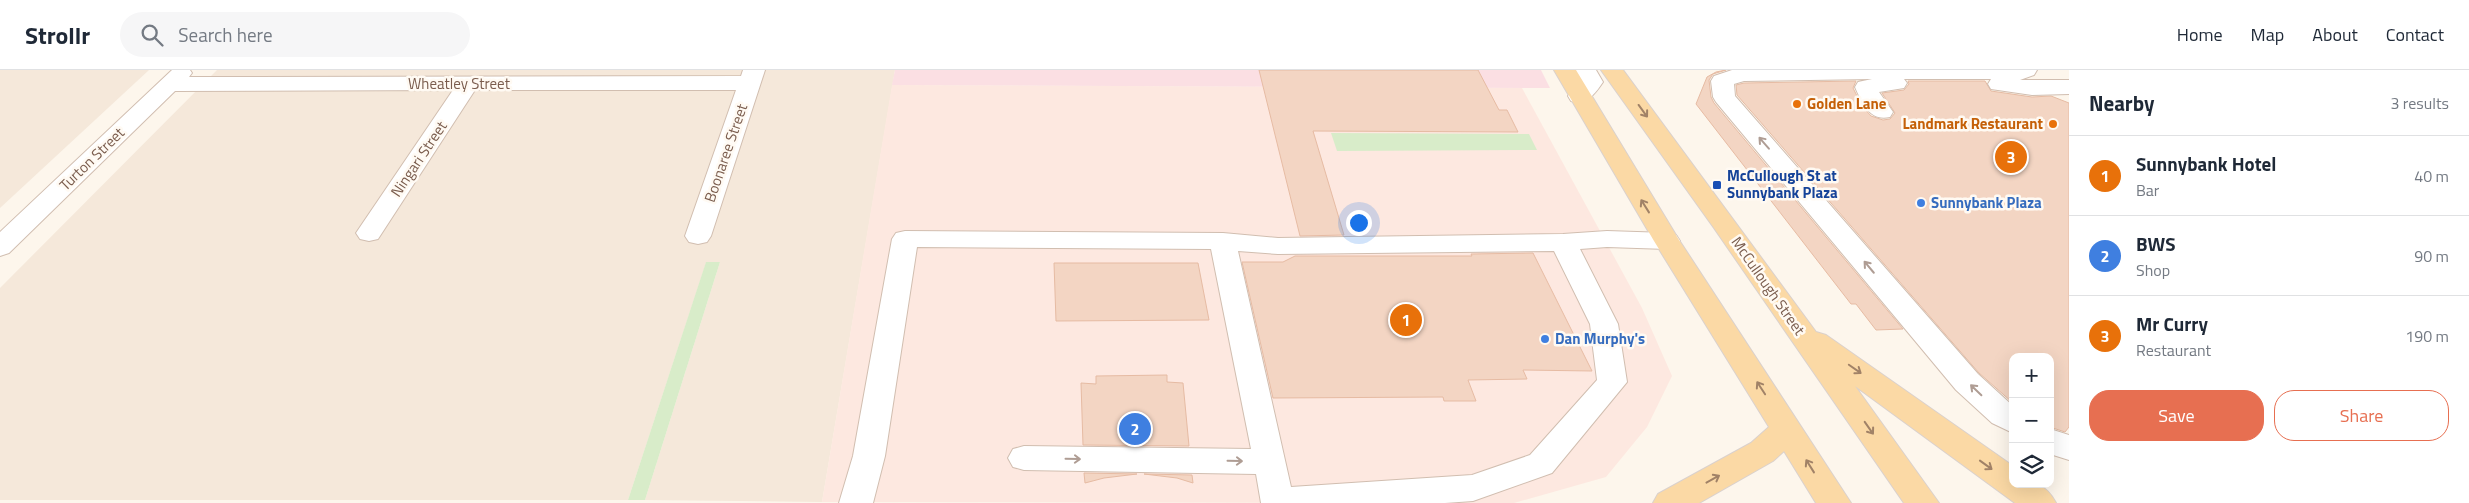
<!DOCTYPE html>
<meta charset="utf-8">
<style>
:root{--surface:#fff;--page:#f6f6f7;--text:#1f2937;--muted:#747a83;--line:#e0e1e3;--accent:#e76f51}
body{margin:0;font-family:"Titillium Web",sans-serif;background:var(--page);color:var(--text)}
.controls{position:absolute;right:15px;bottom:15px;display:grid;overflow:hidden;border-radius:10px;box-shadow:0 5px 20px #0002}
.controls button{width:45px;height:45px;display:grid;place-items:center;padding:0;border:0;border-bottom:1px solid var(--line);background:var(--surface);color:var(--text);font:25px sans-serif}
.you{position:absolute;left:1358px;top:152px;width:18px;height:18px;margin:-12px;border:4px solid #fff;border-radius:50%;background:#1a73e8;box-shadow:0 0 0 8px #1a73e833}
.badge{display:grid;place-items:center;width:32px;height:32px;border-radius:50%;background:var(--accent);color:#fff;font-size:16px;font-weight:700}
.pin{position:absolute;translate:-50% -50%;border:2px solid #fff;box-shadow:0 1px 5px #0006}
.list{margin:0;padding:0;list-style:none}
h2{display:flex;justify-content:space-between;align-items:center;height:65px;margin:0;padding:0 20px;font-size:21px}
h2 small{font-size:16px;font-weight:400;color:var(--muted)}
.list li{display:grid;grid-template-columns:32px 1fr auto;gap:15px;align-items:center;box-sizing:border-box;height:80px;padding:0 20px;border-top:1px solid var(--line)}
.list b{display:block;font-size:19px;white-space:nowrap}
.list p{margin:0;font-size:16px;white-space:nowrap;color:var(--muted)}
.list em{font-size:16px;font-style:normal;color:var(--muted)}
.actions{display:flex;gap:10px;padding:15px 20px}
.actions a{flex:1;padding:11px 0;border:1px solid var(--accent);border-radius:20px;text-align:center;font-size:18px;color:var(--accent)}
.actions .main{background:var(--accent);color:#fff}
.icon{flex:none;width:28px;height:28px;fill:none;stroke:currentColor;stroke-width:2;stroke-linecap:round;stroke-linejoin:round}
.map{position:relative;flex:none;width:2069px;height:433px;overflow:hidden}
header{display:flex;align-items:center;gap:30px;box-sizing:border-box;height:70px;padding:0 25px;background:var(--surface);border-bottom:1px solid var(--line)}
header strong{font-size:24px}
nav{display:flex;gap:28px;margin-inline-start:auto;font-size:18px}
.search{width:350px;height:45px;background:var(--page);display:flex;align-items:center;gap:12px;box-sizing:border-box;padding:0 18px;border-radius:28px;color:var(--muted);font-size:19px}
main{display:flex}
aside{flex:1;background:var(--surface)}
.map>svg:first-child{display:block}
</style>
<header>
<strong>Strollr</strong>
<div class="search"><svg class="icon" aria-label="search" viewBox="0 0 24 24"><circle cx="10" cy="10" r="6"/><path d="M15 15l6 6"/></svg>Search here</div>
<nav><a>Home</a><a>Map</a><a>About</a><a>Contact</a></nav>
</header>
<main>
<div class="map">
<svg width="2069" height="433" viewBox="0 0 2069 433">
<rect width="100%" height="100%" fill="#fdf6ec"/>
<g fill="#f5e8da">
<polygon points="0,0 149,0 0,138"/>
<polygon points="217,0 895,0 822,432 645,430 720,192 706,193 628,430 0,430 0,218"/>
</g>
<polygon fill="#fde8e0" points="892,15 1522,18 1642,238 1672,306 1647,357 1606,407 1514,433 822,432"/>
<polygon fill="#fbdfe3" points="895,0 1541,0 1550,18 892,15"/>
<g fill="#d8ecc9">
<polygon points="1331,63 1529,64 1537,80 1337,81"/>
<polygon points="706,192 720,192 645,430 628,430"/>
</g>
<g fill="#f3d5c3" stroke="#e6bba3">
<polygon points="1259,0 1478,0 1499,40 1507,40 1518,62 1313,61 1344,165 1300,166"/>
<polygon points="1726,0 1713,4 1709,10 1711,27 1714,33 1903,259 1876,260 1856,234 1851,234 1696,34 1707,7 1716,2"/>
<polygon points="1856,11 1853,18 1862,36 1871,46 1883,50 1890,49 1895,43 1882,23 1904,20 1909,14 1908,11 1985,11 1991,21 2032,27 2051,26 2069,33 2069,357 2065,362 2050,357 2050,287 2013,287 2013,333 1979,303 1737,25 1736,15 1744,13"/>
<polygon points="1533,183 1592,301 1523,300 1527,309 1468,310 1476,331 1444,331 1443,327 1273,328 1242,192 1283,192 1295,186 1472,186 1471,184"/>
<polygon points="1054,193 1198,193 1209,250 1056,251"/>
<polygon points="1167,305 1167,312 1183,313 1189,376 1083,375 1081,313 1096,314 1096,306"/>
<polygon points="1084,403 1137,404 1104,408 1085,413"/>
<polygon points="1144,404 1192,405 1193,413 1177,408"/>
</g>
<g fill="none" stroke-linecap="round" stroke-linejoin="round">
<defs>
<g id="minor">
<polygon points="172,0 190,0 192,3 189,7 741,6 743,0 765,0 711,166 707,172 698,174 689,172 685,166 736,20 475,20 378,169 369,171 360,169 356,163 453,20 175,21 9,183 0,186 0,162"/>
<path d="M 1574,0 L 1596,0 L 1603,12 C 1595,24 1587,35 1571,31 L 1568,26 L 1581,11 Z"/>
<path d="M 1732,0 L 2037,0 L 2034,5 L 2020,10 L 2069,10 L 2069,24 L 2032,25 L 1991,19 L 1988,14 L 1991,9 L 1904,9 L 1907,13 L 1904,18 L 1879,22 L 1893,42 L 1890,47 C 1870,52 1862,33 1855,17 L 1858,12 L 1872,9 L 1744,11 L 1734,14 L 1735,26 L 1978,304 L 2013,336 L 2013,363 L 1992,353 L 1956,320 L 1716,32 L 1713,27 L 1711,11 L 1714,6 Z"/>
<path d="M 905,161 L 1223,163 L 1278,168 L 1563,164 L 1607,161 L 1667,163 L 1676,165 L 1680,171 L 1676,177 L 1667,179 L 1607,177 L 1580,179 L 1618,254 L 1627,312 L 1552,403 L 1473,431 L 1445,433 L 1261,433 L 1256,404 L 1024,400 L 1013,397 L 1008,388 L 1013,379 L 1024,376 L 1251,379 L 1211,179 L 917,177 L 885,386 L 873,433 L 839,433 L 853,386 L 892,169 L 896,163 ZM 1238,181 L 1278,184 L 1554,181 L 1590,254 L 1597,310 L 1530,385 L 1472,405 L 1291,417 Z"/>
<polygon points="2050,359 2069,365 2069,390 2050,384"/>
</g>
<g id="major">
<polygon points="1554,0 1576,0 1679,170 1851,433 1816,433 1784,381 1773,391 1699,433 1653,433 1658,424 1751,373 1769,357 1654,171"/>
<path d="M 1601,0 L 1623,0 L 1816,262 L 1826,265 L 2013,396 L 2013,414 C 2034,414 2045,412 2056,433 L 2015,433 L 1855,316 L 1939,433 L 1904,433 L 1714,158 Z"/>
</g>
</defs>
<use href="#minor" stroke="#d1beb0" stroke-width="2"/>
<use href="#major" stroke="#dad1cd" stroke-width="2"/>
<use href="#minor" fill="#fff" fill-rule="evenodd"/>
<use href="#major" fill="#fbd9a5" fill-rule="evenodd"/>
</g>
<defs><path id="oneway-shaft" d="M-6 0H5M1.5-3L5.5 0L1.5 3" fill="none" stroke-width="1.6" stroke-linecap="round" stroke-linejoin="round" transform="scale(1.25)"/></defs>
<g stroke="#a18267">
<use href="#oneway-shaft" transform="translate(1643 41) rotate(54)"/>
<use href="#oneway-shaft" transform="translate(1645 136) rotate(-122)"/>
<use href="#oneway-shaft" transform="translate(1855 299) rotate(35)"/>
<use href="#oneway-shaft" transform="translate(1761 318) rotate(-123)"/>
<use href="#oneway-shaft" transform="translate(1869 358) rotate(55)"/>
<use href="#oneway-shaft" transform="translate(1986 395) rotate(36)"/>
<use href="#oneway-shaft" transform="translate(1810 396) rotate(-122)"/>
<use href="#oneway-shaft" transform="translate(1713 409) rotate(-29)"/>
</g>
<g stroke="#af9d94">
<use href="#oneway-shaft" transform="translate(1764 73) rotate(-131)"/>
<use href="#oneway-shaft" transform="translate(1869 197) rotate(-130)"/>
<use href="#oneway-shaft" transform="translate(1976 320) rotate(-136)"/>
<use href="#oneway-shaft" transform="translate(1073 389) rotate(1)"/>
<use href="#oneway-shaft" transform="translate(1235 391) rotate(1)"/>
</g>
<g fill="#e8710a" stroke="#fffaf3" stroke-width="2">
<circle cx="1797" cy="34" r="5"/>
<circle cx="2053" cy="54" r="5"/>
</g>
<rect fill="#1a4fb4" stroke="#fffaf3" stroke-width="2" x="1712" y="110" width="10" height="10" rx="2.5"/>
<g fill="#3f7fe0" stroke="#fffaf3" stroke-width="2">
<circle cx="1921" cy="133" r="5"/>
<circle cx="1545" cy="269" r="5"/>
</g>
<g text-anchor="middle" stroke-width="5" stroke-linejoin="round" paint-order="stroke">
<g font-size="15" fill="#7a5c4d" stroke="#fffaf3">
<text x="459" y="19">Wheatley Street</text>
<text transform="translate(726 83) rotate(-71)" y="5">Boonaree Street</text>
<text transform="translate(92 89) rotate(-44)" y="5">Turton Street</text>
<text transform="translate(419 89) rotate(-56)" y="5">Ningari Street</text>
<text transform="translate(1768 216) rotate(55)" y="5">McCullough Street</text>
</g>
<g font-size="15" font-weight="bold" fill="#c56008" stroke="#fffaf3" text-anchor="start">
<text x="1807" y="39">Golden Lane</text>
<text x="2043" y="59" text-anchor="end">Landmark Restaurant</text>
</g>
<g font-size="15" font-weight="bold" fill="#164399" stroke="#fffaf3" text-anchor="start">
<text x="1727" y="111">McCullough St at<tspan x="1727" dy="17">Sunnybank Plaza</tspan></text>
</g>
<g font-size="15" font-weight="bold" fill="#366cbe" stroke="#fffaf3" text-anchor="start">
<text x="1931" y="138">Sunnybank Plaza</text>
<text x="1555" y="274">Dan Murphy's</text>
</g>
</g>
</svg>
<div class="controls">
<button>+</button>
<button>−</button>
<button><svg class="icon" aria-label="layers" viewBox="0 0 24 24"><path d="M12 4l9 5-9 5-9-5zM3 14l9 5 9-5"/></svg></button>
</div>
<div class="you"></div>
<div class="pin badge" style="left:1406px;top:250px;background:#e8710a">1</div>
<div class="pin badge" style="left:1135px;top:359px;background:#3f7fe0">2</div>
<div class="pin badge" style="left:2011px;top:87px;background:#e8710a">3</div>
</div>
<aside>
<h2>Nearby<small>3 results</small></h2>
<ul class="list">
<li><span class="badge" style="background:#e8710a">1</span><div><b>Sunnybank Hotel</b><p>Bar</p></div><em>40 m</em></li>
<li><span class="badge" style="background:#3f7fe0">2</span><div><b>BWS</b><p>Shop</p></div><em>90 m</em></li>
<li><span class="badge" style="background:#e8710a">3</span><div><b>Mr Curry</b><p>Restaurant</p></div><em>190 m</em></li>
</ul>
<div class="actions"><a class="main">Save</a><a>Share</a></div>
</aside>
</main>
